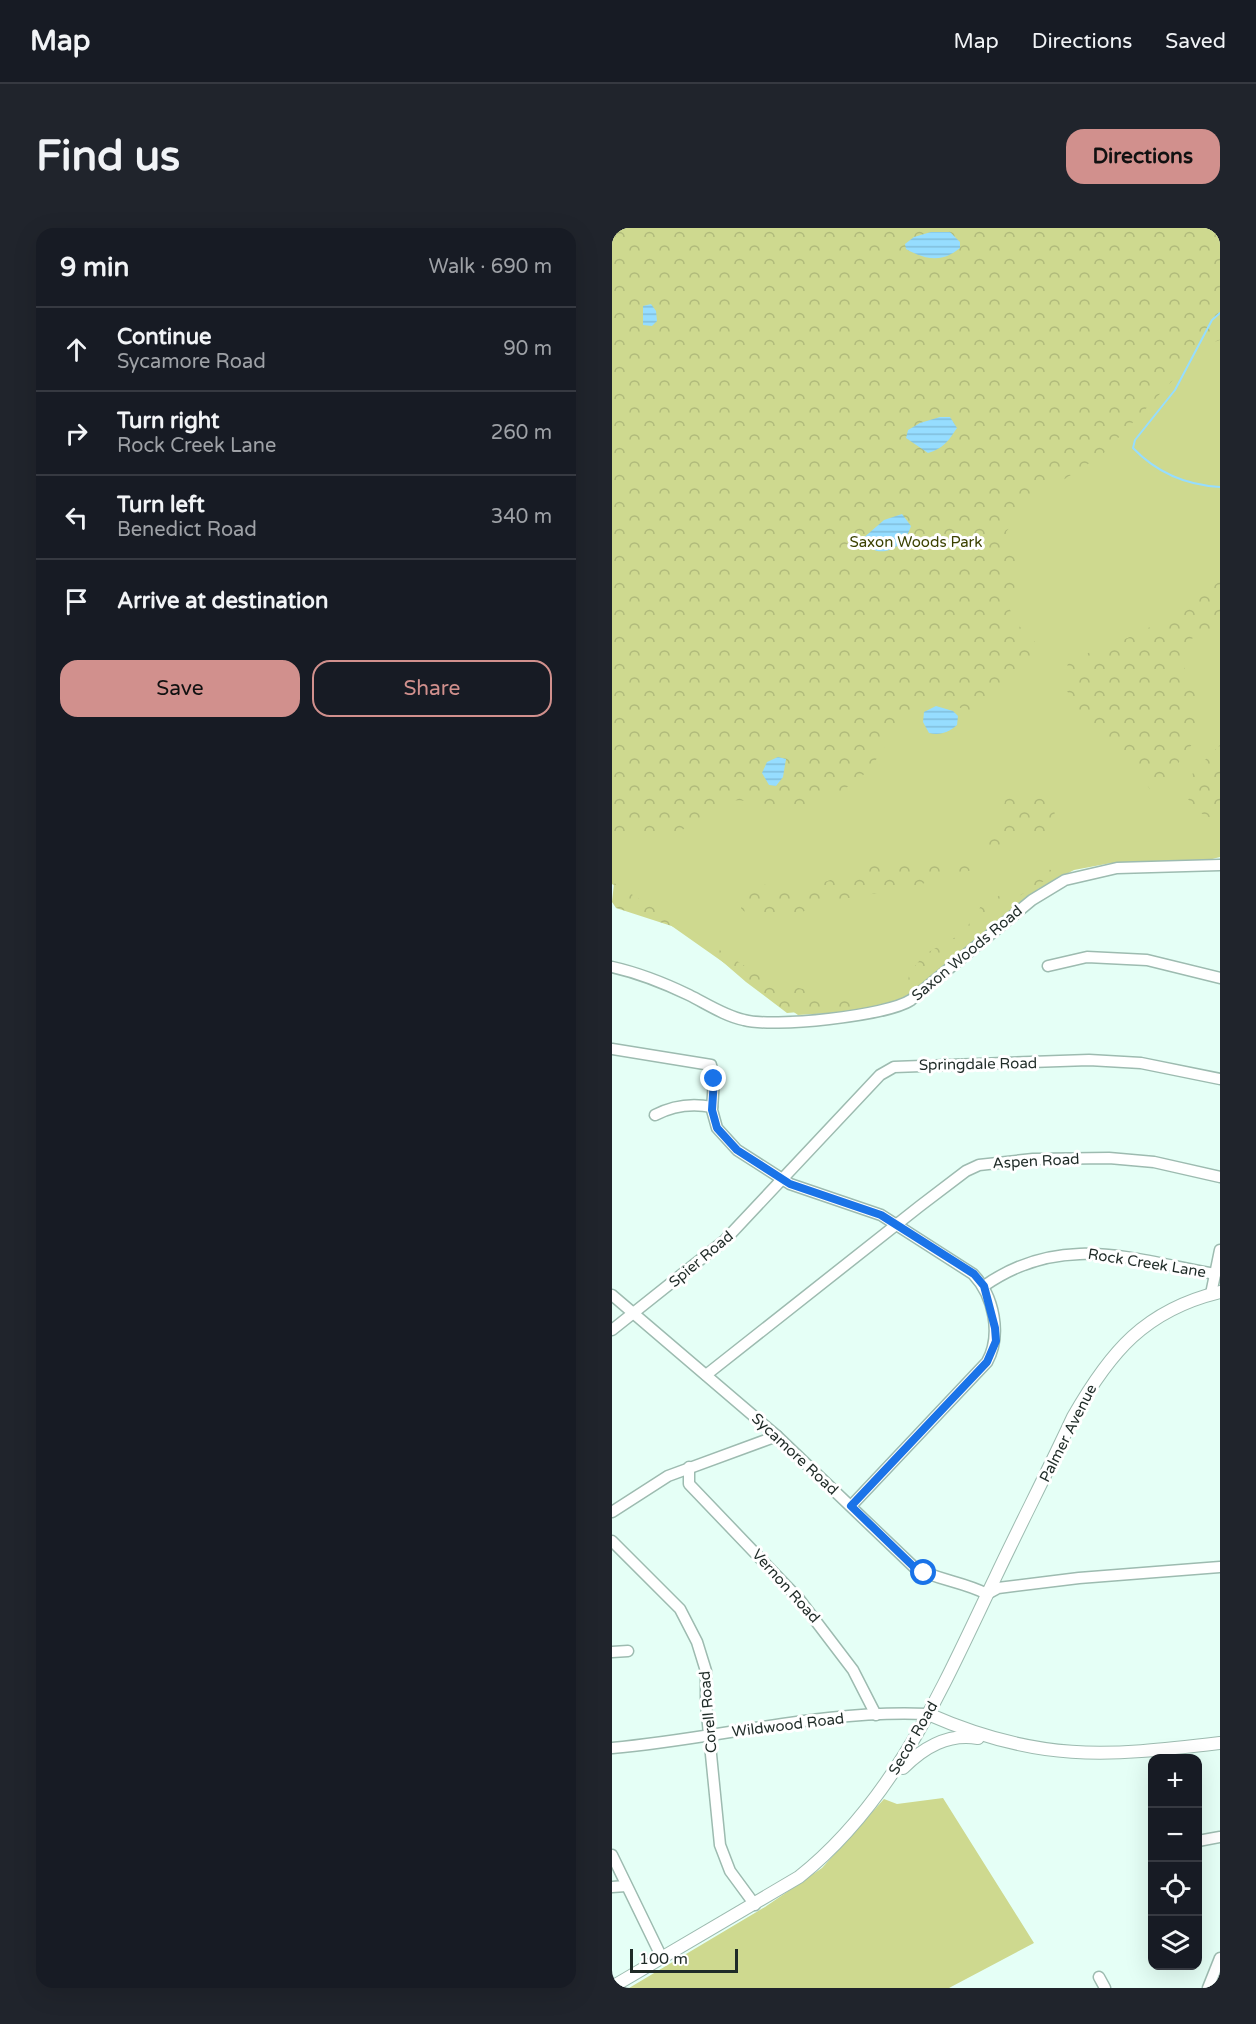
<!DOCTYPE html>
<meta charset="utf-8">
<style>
:root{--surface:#171b24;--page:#20242c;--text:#f1f3f6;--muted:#9ea1a6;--line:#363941;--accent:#d1908d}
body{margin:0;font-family:"Varela Round",sans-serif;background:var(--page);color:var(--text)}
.controls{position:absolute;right:18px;bottom:18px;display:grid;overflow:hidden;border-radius:12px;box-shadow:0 6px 24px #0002}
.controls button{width:54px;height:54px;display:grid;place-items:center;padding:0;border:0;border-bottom:2px solid var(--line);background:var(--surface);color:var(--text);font:30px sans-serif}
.scale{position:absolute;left:18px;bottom:15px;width:108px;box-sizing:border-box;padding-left:6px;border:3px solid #1f2b27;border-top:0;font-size:16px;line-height:21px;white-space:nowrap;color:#1f2b27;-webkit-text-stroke:4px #fff;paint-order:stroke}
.stop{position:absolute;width:18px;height:18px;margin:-14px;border:4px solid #1a73e8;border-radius:50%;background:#fff}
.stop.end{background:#1a73e8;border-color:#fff;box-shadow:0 2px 6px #0008}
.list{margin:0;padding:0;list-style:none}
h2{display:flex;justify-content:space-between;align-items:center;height:78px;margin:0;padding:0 24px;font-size:26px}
h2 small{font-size:20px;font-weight:400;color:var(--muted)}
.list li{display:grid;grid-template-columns:39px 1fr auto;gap:18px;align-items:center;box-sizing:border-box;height:84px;padding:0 24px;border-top:2px solid var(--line)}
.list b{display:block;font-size:22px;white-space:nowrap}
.list p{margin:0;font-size:20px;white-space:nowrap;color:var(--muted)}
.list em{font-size:20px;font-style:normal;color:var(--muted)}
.actions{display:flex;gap:12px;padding:18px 24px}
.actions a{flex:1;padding:14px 0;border:2px solid var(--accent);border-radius:18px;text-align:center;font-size:21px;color:var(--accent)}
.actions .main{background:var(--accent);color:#111}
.icon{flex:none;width:33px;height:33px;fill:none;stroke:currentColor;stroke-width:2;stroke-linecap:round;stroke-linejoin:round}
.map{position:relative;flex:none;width:608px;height:1760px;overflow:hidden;border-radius:18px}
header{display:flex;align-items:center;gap:36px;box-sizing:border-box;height:84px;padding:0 30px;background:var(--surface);border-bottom:2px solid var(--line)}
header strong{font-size:28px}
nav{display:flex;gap:33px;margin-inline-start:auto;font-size:21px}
.intro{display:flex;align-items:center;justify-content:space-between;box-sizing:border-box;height:144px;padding:0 36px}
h1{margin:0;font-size:42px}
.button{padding:15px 27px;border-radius:18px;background:var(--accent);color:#111;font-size:21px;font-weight:700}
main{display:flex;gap:36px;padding:0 36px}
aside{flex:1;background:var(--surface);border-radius:18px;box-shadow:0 6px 24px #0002}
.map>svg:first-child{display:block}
</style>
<header>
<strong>Map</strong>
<nav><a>Map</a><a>Directions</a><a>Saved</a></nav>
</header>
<div class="intro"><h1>Find us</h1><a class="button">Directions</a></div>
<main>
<aside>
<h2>9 min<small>Walk · 690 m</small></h2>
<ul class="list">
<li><svg class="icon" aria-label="ahead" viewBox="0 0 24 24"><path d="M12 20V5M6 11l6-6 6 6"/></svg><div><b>Continue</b><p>Sycamore Road</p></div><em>90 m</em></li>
<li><svg class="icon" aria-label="right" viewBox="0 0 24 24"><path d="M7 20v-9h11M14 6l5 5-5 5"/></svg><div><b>Turn right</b><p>Rock Creek Lane</p></div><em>260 m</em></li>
<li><svg class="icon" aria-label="left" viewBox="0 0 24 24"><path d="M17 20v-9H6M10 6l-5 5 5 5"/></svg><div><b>Turn left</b><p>Benedict Road</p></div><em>340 m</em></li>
<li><svg class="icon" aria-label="arrive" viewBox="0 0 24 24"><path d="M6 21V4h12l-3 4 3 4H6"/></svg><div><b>Arrive at destination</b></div></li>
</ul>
<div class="actions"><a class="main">Save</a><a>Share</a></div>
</aside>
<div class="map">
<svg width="608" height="1760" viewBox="0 0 608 1760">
<defs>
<pattern id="forest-crowns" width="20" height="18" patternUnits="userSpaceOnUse" patternTransform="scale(1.5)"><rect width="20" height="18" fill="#ced98f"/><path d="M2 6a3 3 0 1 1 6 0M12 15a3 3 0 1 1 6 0" fill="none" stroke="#b0ba7b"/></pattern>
<pattern id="water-rules" width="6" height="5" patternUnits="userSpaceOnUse" patternTransform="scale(1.5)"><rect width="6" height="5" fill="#96ddff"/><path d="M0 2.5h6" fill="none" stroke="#81bedb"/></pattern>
</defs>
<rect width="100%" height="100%" fill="#e5fff6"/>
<g fill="#ced98f">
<polygon points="0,0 608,0 608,629 585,635 499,635 462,642 426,661 293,771 251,783 186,787 0,656"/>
<polygon points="331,1570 422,1715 337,1760 17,1760 153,1679 210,1640 272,1571 285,1576"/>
</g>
<g fill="url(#forest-crowns)">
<path d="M 0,0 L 458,0 L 462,5 L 474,0 L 608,0 L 608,112 L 585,120 L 562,151 L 490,227 L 420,272 L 394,304 L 409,333 L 398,378 L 399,390 L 423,414 L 416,435 C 391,447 380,474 354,485 L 344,476 L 320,468 C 286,489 283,506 261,536 C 250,552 227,565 210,573 C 178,589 143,568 111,573 C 100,575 90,588 82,595 C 75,600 66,604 58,607 C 45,613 35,609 22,610 C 15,610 7,614 0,616 Z"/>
<path d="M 608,353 L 608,398 L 579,411 L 569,433 L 587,470 L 586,508 L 559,545 L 551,569 L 539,563 L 526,543 L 478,498 L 451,457 L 456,435 C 474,425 484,422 503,415 C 541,401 576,377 608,353 Z"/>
<path d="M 608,517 L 608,588 C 593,594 585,581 576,571 L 581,544 Z"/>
<polygon points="408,566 430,571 442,581 444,595 434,605 401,604 383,621 374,619 378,606 389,591 394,568"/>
<polygon points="354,631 366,632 367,636 360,642 295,660 219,673 187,685 155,692 139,688 129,681 133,660 146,656 192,661 262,637 312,637"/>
<polygon points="434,641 444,643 442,647 407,668 300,759 295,756 298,744 313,726 351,705 369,678"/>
<polygon points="2,655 158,754 210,765 232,767 243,773 243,779 175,785 134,754 75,703 4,680 0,674"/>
</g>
<g fill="url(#water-rules)">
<path d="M 319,4 L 338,4 L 348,14 L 348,20 C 330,35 314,32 294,21 L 293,16 L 302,9 Z"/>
<polygon points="39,76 44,83 45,93 40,98 31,97 31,78"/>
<path d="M 328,189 L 338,189 L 345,200 C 337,212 331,221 316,225 L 294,210 L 296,202 L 308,195 Z"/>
<path d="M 290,286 L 299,298 C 292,321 266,334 249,312 L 272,292 Z"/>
<path d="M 324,478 L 341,483 L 346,488 L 345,497 C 337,504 328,508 317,505 L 311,494 L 312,484 Z"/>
<polygon points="166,529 174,531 171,549 164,558 157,557 150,545 155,534"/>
</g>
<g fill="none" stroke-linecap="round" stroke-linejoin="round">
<path stroke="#96ddff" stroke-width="2" d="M 608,85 L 600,92 L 563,162 L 523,212 L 521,220 C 545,245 573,257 608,259"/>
<defs>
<g id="minor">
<polyline points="436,738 475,729 535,732 608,750"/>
<path d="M 0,739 C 27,745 52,755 77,767 C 95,776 113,788 132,792 C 160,800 275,788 299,772 L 420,672 L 453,652 L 505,640 L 608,637"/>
<path d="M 0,821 L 99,837 L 102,851 L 100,882 L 105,900 L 125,922 L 178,956 L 269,987 L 361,1046 C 382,1068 390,1107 375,1134 L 239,1278"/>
<path d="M 43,887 C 62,877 80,875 100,879"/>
<path d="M 372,1058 C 449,1004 519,1031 603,1046"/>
<polyline points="599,1066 608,1022"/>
<path d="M 0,1067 L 165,1208 L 303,1340 C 326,1352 352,1354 375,1366 L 386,1360 L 467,1350 L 608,1339"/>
<polyline points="0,1102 113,1012 268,847 282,839 477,832 529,835 608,851"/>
<polyline points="94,1147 308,978 354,943 367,937 421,931 497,930 542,934 608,949"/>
<polyline points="77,1239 77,1256 187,1371 241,1442 264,1487"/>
<polyline points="0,1284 56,1248 165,1208"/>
<polyline points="0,1313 68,1381 85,1414 94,1443 94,1476 108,1617 118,1643 143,1677"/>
<polyline points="0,1424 16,1423"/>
<path d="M 0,1520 C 105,1511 210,1481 316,1486"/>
<polyline points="586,1613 608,1609"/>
<polyline points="0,1627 50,1730"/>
<polyline points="0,1659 14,1658"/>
<polyline points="487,1749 493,1760"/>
<polyline points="596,1760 608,1730"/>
</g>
<g id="major">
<path d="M 316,1486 C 425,1534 493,1529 608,1515"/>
<path d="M 291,1540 C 312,1519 336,1505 366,1510"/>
<path d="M 0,1759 L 187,1649 C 284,1572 332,1456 384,1348 C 409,1295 436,1243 461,1189 C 498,1124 533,1082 608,1064"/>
</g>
</defs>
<use href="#minor" stroke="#9dbbb0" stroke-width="13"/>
<use href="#major" stroke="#9dbbb0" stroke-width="14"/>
<use href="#minor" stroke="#fff" stroke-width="10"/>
<use href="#major" stroke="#fff" stroke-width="12"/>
</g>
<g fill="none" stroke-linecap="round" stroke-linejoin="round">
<polyline stroke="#1a73e8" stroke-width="8" points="102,851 100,882 105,900 125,922 178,956 269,987 362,1046 372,1058 383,1100 384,1113 375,1134 239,1278 303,1340 312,1345"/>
</g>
<g text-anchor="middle" stroke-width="6" stroke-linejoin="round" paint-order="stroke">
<g font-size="15" fill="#3b4100" stroke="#fff">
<text x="304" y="319">Saxon Woods Park</text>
</g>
<g font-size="15" fill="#1f2b27" stroke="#fff">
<text transform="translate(355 725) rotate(-40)" y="5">Saxon Woods Road</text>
<text transform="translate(366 836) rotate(-1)" y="5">Springdale Road</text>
<text transform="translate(424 933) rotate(-3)" y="5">Aspen Road</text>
<text transform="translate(89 1031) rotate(-40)" y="5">Spier Road</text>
<text transform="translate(535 1035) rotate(9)" y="5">Rock Creek Lane</text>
<text transform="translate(456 1205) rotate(-63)" y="5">Palmer Avenue</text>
<text transform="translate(183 1226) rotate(43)" y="5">Sycamore Road</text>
<text transform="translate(174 1358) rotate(48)" y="5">Vernon Road</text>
<text transform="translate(96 1484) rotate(-95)" y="5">Corell Road</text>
<text transform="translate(176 1497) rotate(-7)" y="5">Wildwood Road</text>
<text transform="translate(301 1510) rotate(-60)" y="5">Secor Road</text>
</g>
</g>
</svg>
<div class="controls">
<button>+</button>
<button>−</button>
<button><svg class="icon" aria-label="locate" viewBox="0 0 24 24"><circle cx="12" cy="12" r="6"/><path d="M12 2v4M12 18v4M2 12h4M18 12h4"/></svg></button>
<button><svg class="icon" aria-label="layers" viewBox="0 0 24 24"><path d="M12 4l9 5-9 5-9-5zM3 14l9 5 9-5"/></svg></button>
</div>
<div class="scale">100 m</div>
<div class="stop" style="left:312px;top:1345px"></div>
<div class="stop end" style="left:102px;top:851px"></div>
</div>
</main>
